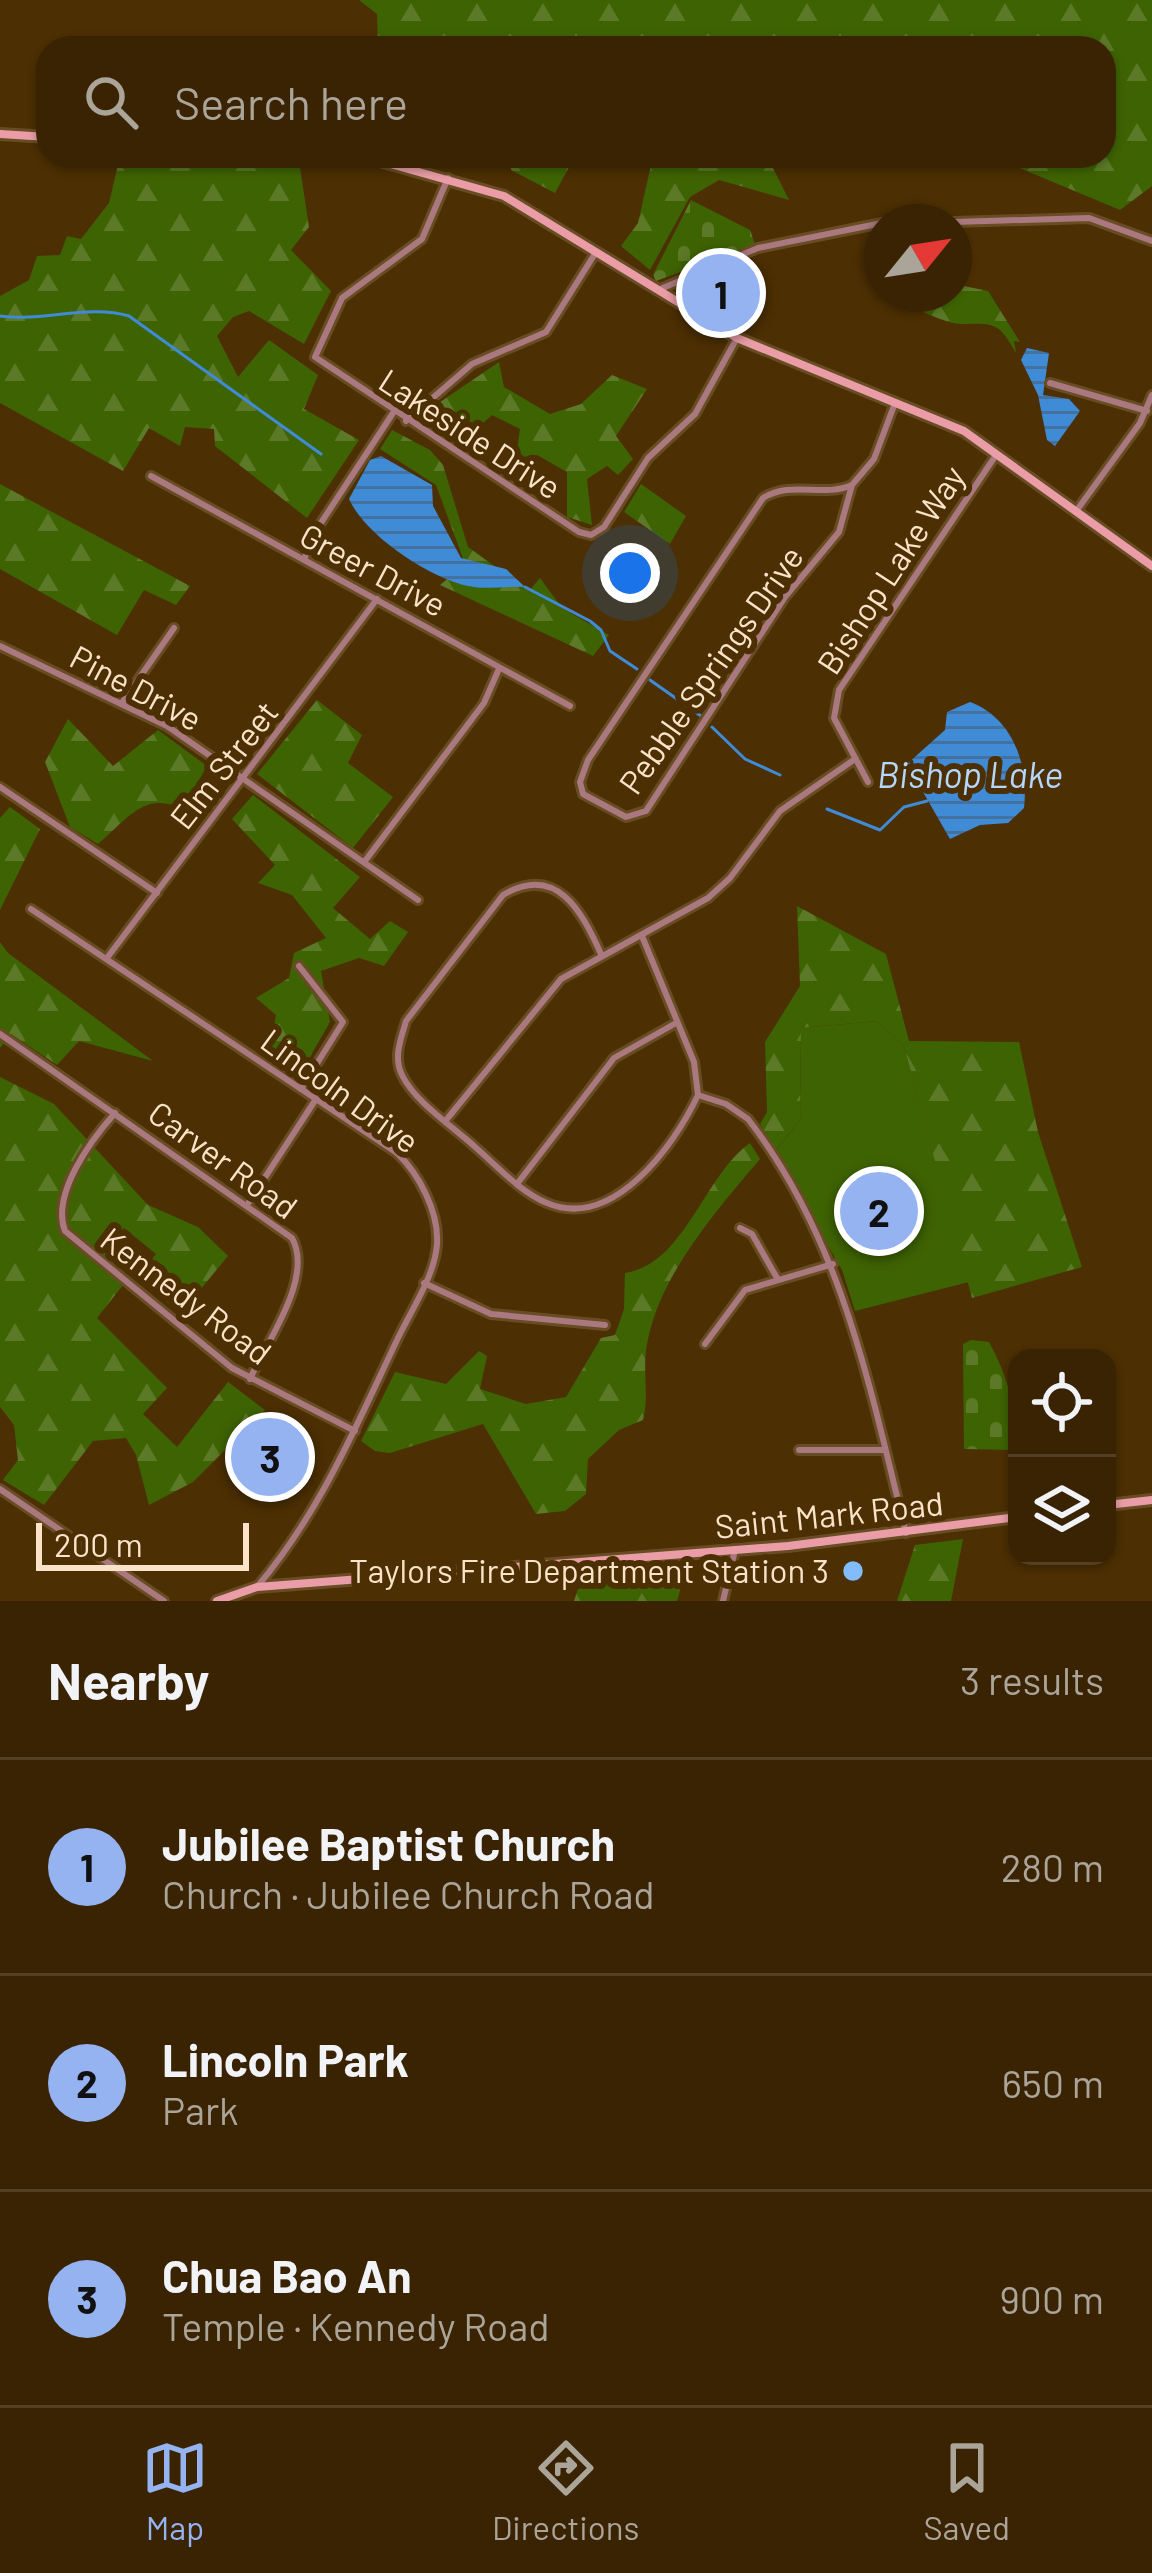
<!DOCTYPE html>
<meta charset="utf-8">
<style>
:root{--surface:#392302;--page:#402b0c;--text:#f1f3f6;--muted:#aba499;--line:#534024;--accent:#95b2f1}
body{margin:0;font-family:Barlow,sans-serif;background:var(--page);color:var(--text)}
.controls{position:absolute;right:36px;bottom:36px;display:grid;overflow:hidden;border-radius:24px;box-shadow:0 3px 9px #0004}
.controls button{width:108px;height:108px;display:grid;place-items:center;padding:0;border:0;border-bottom:3px solid var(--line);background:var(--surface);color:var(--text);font:60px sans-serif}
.compass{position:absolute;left:864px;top:204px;width:108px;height:108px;border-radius:50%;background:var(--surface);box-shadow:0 3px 9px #0004;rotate:60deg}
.scale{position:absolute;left:36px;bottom:30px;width:213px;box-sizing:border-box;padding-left:12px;border:6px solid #fae3c8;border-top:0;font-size:33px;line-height:42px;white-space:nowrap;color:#fae3c8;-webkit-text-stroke:9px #4c2f03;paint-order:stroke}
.you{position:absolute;left:630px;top:573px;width:42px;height:42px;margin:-30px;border:9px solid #fff;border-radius:50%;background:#1a73e8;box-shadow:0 0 0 18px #1a73e833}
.badge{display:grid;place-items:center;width:78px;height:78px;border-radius:50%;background:var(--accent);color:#111;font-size:39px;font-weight:700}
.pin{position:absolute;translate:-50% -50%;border:6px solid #fff;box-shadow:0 3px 12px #0006}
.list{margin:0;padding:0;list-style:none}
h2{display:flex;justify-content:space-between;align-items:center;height:156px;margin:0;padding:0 48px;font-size:51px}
h2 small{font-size:39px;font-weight:400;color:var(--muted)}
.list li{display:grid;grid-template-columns:78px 1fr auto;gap:36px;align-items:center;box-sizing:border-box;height:216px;padding:0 48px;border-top:3px solid var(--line)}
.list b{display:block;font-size:45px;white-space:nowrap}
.list p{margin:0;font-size:39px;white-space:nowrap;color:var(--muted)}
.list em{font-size:39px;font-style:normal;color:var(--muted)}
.icon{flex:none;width:66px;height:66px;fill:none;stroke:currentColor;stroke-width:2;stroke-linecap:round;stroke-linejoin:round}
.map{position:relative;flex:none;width:1152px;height:1601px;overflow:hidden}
.search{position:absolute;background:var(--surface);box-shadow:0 3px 9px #0004;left:36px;right:36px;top:36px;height:132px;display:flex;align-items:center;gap:30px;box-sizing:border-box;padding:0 42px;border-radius:36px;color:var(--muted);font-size:45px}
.sheet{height:804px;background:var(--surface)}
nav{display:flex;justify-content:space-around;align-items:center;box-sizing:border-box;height:168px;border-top:3px solid var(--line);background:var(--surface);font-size:33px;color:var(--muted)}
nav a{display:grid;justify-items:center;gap:6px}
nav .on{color:var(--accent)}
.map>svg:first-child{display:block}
</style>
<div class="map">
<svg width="1152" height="1601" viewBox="0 0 1152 1601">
<defs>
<pattern id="forest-firs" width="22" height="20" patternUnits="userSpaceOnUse" patternTransform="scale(3)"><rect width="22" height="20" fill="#3e6303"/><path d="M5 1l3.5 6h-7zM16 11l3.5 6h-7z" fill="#5b7926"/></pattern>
<pattern id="cemetery-stones" width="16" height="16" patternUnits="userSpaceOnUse" patternTransform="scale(3)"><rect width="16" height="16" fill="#3e6303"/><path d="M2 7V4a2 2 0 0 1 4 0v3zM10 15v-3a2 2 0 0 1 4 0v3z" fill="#5b7926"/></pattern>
<pattern id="water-rules" width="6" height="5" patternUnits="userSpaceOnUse" patternTransform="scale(3)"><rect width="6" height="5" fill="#408bd6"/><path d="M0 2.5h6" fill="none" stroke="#4472a0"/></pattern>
</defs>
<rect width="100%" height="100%" fill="#4c2f03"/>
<polygon fill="#3e6303" points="877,1021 904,1046 969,1282 855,1311 842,1270 774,1153 800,1120 801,1028"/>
<g fill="url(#forest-firs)">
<polygon points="359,0 1152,0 1152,186 1120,210 991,156 1104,156 1104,48 378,48 377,14"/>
<polygon points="120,156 299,161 309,227 291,250 331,291 304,344 249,311 233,317 217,336 238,377 269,340 318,375 304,409 359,440 307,518 215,446 214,429 185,427 180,446 149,428 123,471 0,403 0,296 29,280 37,256 60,255 67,236 81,239 109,203"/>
<polygon points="511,156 575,156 555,193 511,170"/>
<polygon points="653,156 767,156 789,200 719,180 690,197 650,270 621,246 638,223"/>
<path d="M 954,284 L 988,291 L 1020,342 L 1014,341 L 1016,353 C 999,322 994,323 962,324 C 946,324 923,311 906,305 L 905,294 L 954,294 Z"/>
<polygon points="499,362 504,387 550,414 581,404 612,375 647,389 616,436 633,459 618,475 607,466 587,479 592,525 567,517 567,472 537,455 516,458 520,429 492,415 460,444 421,415"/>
<polygon points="392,430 430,450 443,465 468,547 529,591 540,578 562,608 609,635 593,656 440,585 465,564 436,485 380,449"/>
<polygon points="0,484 190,586 176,605 144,590 117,635 0,569"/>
<polygon points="641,484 686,516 670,544 624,512"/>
<polygon points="317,700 362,735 348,763 393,797 353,848 257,774"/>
<path d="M 68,719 L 113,766 L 158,730 L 207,766 L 195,787 L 209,802 L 194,815 C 147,787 134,813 98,844 L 70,827 L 45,762 Z"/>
<polygon points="253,795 360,877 333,908 370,939 390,921 408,932 384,966 359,958 321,971 330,1022 298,1078 269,1051 276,1015 256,998 289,978 294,953 326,938 292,895 258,883 275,865 232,819"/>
<polygon points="10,807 40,829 0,910 0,818"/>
<polygon points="797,906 886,954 909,1041 1019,1042 1038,1132 1082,1267 972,1298 904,1046 877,1021 801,1028 800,1120 776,1150 760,1124 767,1112 765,1042 800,986"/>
<polygon points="0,942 8,953 153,1061 79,1041 57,1065 11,1034 0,1048"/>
<polygon points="0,1077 54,1104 148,1205 198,1227 228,1256 181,1313 137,1278 156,1254 124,1228 108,1254 123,1285 97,1318 167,1388 143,1414 177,1447 228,1382 265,1410 193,1482 149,1505 136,1455 126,1438 93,1441 44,1505 3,1480 18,1460 14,1425 0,1407"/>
<path d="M 750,1143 L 760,1159 C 717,1210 662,1272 648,1339 C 641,1369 650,1393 643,1420 L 619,1430 L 588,1459 L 586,1494 L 565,1511 L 536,1514 L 483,1424 L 390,1453 L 375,1451 L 361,1441 L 395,1372 L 446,1384 L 479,1351 L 487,1356 L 480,1389 L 526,1404 L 566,1397 L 601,1338 L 615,1335 L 624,1309 L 625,1273 C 685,1264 704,1175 750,1143 Z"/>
<polygon points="963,1539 951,1601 897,1601 915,1545"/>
<polygon points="688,1563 677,1601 574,1601 578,1589"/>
</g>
<g fill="url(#cemetery-stones)">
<polygon points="691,200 750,230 755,244 656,281 653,275"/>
<path d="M 971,1340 L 989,1342 C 1008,1376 1017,1412 1017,1450 L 964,1449 L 963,1344 Z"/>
</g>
<g fill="url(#water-rules)">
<polygon points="1027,348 1049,353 1043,395 1069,399 1080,411 1055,446 1047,440 1038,395 1021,360"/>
<path d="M 381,456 L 432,485 L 433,506 L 461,558 L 506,569 L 525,587 C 506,586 487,590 468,586 C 428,577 366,536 349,499 L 370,460 Z"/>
<path d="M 970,702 C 1013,718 1029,765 1024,808 L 1008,823 L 980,825 L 950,839 L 907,764 L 945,730 L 947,712 Z"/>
</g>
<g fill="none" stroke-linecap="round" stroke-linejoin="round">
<g stroke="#408bd6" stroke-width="3">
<path d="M 0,316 C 43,322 88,304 129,316 L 321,454"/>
<polyline points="525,587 590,621 601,630 610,651 637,669"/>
<polyline points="650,680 701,716"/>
<polyline points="712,727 745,759 780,775"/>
<polyline points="827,809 880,830 904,807 927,801"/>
</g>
<defs>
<g id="street">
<polyline points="448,178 422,239 342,298 315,357 579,532 591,535 604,527 648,458 695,414 737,338"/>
<polyline points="888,222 948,222"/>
<polyline points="954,222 1089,218 1152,241"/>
<polyline points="658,290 758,248 882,223"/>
<polyline points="1050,383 1147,411"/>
<polyline points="406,421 472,364 546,332 596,252"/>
<polyline points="151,476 570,706"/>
<path d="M 852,485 C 822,498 792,480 763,498 L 588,760 L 580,782 L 583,794 L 626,817 L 646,811 L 785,597 L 839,532 L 852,485 L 874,459 L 895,403"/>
<polyline points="1077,510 1140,423 1152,395"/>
<polyline points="305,557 313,535 393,413"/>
<polyline points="0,646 167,726 418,900"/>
<polyline points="122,703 174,628"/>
<polyline points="868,782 834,718 839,690 996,455"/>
<polyline points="0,787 157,893"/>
<polyline points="365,861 484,703 498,671"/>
<path d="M 31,909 L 397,1153 C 419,1174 439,1212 437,1244 C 435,1275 412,1309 398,1338 C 356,1426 321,1511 257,1587"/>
<path d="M 601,954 C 582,912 557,863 503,895 L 406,1021 C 401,1039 393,1057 402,1075 C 415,1102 452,1126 474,1146 C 496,1165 520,1192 547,1203 C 613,1231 674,1146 698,1095 L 694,1062 L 642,936"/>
<polyline points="107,958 377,599"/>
<polyline points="299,966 343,1022 301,1089"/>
<path d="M 0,1034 L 292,1238 C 314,1278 267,1341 250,1379"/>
<path d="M 698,1095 L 726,1104 L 748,1119 C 842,1240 870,1388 906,1533"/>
<path d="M 115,1113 C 91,1140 51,1194 65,1231 L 232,1368 L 355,1431"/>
<polyline points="447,1119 561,979 708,898 730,878 780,811 855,759"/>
<polyline points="517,1184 614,1058 676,1023"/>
<polyline points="249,1202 316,1099"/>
<polyline points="740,1228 752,1234 777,1278"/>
<polyline points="424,1283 491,1314 605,1325"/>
<polyline points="705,1344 745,1290 833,1264"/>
<polyline points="799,1450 885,1450"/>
<polyline points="0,1489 164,1601"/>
<polyline points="723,1601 735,1550"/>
</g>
<g id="secondary">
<polyline points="0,134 48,137"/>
<polyline points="362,156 504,196 737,338 964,431 1152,566"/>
<polyline points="1107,1505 1152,1500"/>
<polyline points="217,1601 257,1587 788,1546 1017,1517"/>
</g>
</defs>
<use href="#street" stroke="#684c23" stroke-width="12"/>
<use href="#secondary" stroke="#684c23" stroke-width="14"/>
<use href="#street" stroke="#a9797f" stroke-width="6"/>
<use href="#secondary" stroke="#ea9da7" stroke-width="8"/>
</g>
<circle fill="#82bcfa" stroke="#4c2f03" stroke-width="4.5" cx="853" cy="1571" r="12"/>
<g text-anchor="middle" stroke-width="12" stroke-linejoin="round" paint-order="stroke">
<g font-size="33" fill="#fae3c8" stroke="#4c2f03">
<text transform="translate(470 434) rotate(33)" y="12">Lakeside Drive</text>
<text transform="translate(373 570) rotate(28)" y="12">Greer Drive</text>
<text transform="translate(891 570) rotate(-57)" y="12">Bishop Lake Way</text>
<text transform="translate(711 670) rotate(-55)" y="12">Pebble Springs Drive</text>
<text transform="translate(136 688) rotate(28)" y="12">Pine Drive</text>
<text transform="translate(224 765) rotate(-52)" y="12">Elm Street</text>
<text transform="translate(340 1091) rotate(36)" y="12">Lincoln Drive</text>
<text transform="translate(223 1160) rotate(36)" y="12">Carver Road</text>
<text transform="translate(186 1296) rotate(37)" y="12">Kennedy Road</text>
<text transform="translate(829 1515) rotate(-6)" y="12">Saint Mark Road</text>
</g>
<g font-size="33" fill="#fae3c8" stroke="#4c2f03" text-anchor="end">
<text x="829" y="1583">Taylors Fire Department Station 3</text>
</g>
<g font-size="36" font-style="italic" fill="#b4d7fe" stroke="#4c2f03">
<text x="970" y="788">Bishop Lake</text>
</g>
</g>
</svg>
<div class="controls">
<button><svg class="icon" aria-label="locate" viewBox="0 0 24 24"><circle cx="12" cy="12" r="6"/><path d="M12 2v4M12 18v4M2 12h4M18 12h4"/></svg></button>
<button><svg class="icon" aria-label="layers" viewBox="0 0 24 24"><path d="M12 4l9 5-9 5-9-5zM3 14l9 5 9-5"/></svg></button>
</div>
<svg class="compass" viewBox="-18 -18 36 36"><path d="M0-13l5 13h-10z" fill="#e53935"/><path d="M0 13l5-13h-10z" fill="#aba499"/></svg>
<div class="scale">200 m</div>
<div class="you"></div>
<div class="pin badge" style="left:721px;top:293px">1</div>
<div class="pin badge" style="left:879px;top:1211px">2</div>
<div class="pin badge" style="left:270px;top:1457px">3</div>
<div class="search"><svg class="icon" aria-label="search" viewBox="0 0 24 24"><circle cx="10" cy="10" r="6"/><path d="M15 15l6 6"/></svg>Search here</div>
</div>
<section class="sheet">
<h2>Nearby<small>3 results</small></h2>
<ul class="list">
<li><span class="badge">1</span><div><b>Jubilee Baptist Church</b><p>Church · Jubilee Church Road</p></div><em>280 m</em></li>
<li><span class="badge">2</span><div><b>Lincoln Park</b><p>Park</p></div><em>650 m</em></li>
<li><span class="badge">3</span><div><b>Chua Bao An</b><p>Temple · Kennedy Road</p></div><em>900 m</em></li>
</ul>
</section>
<nav>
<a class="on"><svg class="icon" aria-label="map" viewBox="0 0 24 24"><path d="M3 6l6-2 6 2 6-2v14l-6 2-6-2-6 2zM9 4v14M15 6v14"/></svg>Map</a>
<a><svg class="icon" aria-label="directions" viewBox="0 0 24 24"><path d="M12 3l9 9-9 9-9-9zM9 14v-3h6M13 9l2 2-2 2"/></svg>Directions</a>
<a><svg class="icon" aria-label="saved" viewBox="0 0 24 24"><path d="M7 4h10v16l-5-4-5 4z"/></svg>Saved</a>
</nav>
